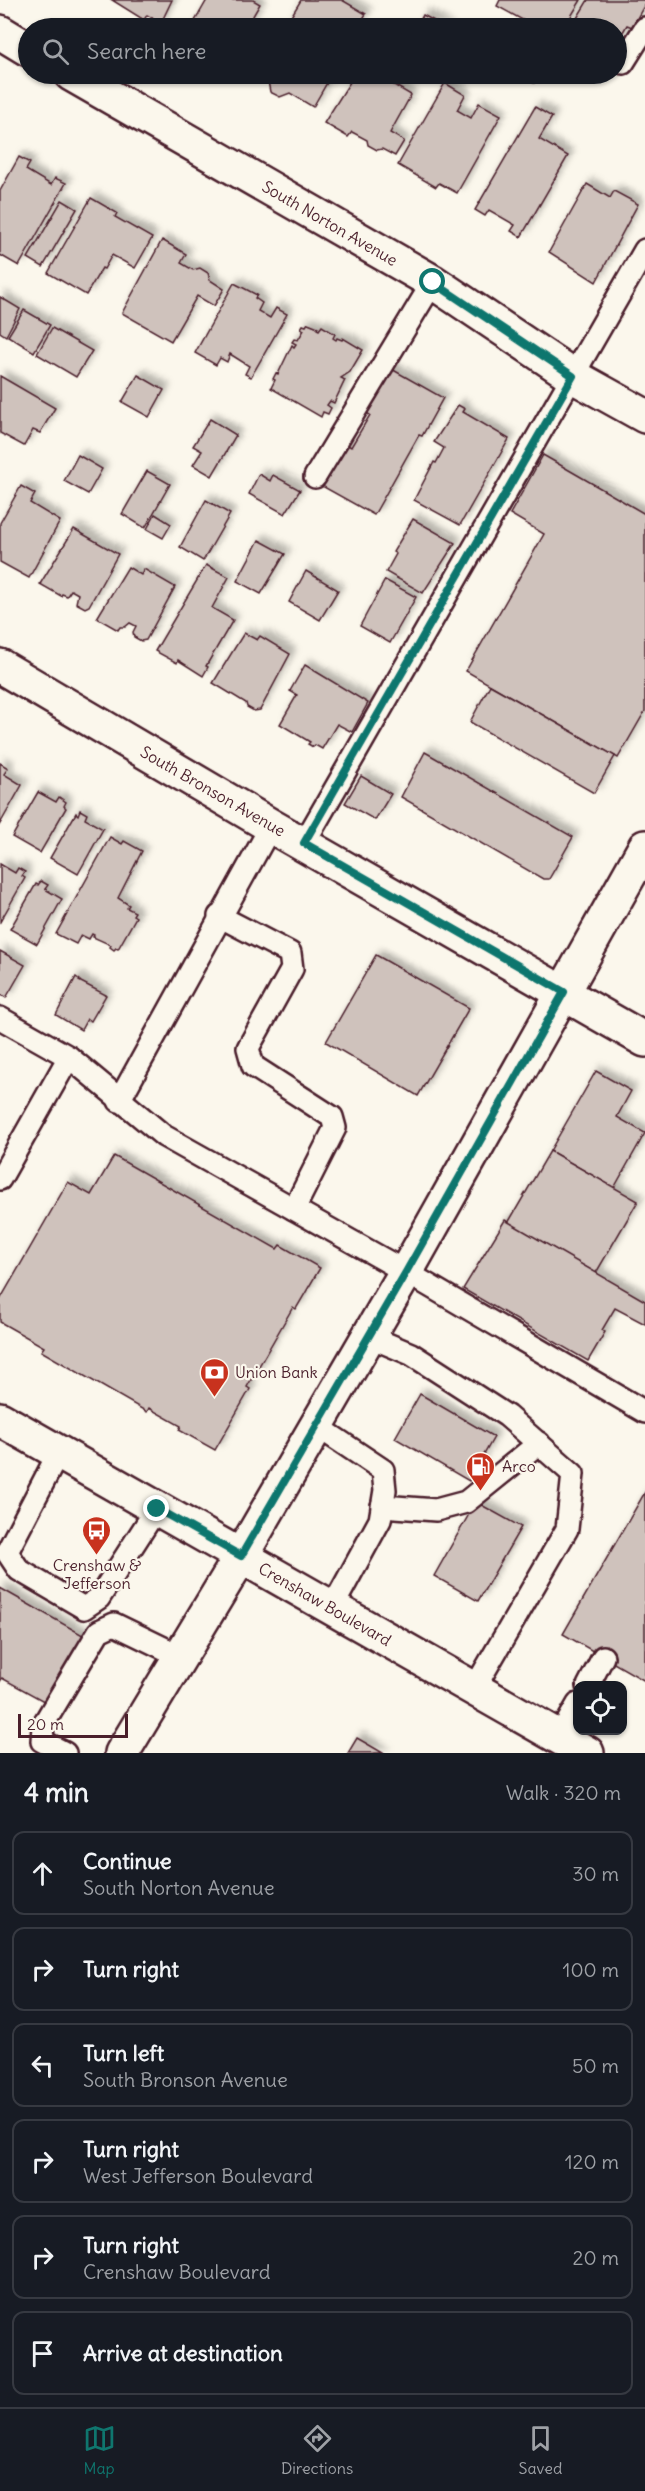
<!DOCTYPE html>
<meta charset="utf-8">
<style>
:root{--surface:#171b24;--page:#242831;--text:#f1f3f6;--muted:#9ea1a6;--line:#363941;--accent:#0f766e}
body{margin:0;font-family:Delius,sans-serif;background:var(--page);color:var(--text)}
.controls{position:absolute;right:18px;bottom:18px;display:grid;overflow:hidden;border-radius:12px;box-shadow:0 2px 4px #0004}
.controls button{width:54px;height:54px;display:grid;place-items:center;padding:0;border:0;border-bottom:2px solid var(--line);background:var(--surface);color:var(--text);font:30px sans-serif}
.scale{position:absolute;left:18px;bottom:15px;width:110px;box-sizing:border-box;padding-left:6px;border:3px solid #4a1f2b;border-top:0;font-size:16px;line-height:21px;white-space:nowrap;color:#4a1f2b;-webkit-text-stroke:4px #fbf7ec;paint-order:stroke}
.stop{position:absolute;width:18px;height:18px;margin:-14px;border:4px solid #0f766e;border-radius:50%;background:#fff}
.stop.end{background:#0f766e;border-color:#fff;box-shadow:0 2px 6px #0008}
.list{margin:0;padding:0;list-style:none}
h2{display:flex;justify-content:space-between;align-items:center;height:78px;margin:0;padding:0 24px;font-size:26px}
h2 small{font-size:20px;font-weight:400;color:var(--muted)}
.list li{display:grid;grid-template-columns:39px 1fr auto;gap:18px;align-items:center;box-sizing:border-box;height:84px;margin:0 12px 12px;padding:0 12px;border:2px solid var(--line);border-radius:12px}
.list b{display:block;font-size:22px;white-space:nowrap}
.list p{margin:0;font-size:20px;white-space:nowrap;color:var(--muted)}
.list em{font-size:20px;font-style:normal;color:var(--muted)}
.icon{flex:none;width:33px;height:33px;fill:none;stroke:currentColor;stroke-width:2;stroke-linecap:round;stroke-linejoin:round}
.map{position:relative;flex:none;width:645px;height:1753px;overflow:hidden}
.search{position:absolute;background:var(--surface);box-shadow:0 2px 4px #0004;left:18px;right:18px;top:18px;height:66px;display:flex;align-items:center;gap:15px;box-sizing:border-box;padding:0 21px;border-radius:33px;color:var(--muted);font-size:22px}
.sheet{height:654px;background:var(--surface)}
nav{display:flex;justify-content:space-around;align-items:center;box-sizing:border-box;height:84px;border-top:2px solid var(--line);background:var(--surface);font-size:16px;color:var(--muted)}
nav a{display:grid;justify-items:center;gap:3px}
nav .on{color:var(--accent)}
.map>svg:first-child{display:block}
</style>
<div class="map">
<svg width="645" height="1753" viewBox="0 0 645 1753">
<defs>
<filter id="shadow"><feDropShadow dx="5.5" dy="-5.5" stdDeviation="3" flood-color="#0004"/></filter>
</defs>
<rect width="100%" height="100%" fill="#fbf7ec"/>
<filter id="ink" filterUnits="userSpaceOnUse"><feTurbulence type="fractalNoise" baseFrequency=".0167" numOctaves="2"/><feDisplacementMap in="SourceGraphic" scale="12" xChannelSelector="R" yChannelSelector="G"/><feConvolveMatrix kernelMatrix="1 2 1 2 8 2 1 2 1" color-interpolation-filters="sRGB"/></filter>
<g filter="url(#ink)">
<g fill="#cfc2bc" stroke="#4a1f2b" stroke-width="1.5" filter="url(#shadow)">
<polygon points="112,0 172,0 161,23 147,15 144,20"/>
<polygon points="207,0 253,0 260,4 246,28 191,28"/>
<polygon points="301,0 342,0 366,14 357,28 284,28"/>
<polygon points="500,0 581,0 564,28 537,28 497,6"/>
<polygon points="588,0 645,0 645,4 632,27 627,25 616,44 616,28 571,28"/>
<polygon points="423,15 447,28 416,28"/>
<polygon points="255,74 332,74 313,107 290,93 280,97 270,92 268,81"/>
<polygon points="355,74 385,74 382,78 411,95 390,133 404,141 395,156 382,149 377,150 368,145 367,140 352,132 348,137 324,123"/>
<polygon points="517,74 539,74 534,83"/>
<polygon points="445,83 465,95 457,110 471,118 479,103 501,115 457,193 439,183 436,187 398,165"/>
<polygon points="535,107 552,117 539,139 568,156 521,237 511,231 515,225 489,210 485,216 475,210"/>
<polygon points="19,157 30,163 26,170 51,185 55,178 66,183 19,266 0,255 0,191"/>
<polygon points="587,184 610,198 614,191 638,204 596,282 549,252"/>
<polygon points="91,198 117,213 115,217 152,238 135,268 112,255 104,269 102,268 86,295 48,273"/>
<polygon points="62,200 77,209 43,267 28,258"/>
<polygon points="162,240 186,254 181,263 193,270 200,268 208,273 210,280 224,289 214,306 197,296 171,341 122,313"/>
<polygon points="234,283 257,295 255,298 262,303 258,311 270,318 276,308 287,314 251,377 245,374 249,366 230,354 227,362 220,358 216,365 195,353"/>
<polygon points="0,297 20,309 6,336 0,332"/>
<polygon points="24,310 50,325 34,352 8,336"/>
<polygon points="308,323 318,327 317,329 319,330 322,326 335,334 333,338 336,340 337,338 342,340 343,338 363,350 350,372 341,378 345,380 334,403 330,401 327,405 331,408 328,414 323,412 321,417 271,388 275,380 273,379 276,373 278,374 292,345 294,347 296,344 292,342 294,339 298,340 304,330 301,328 303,325 306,326"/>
<polygon points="52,328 92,351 76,377 37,354"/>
<polygon points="388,367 443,398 422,436 419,435 374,515 322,486 346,444 351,447 370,415 365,412"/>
<polygon points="138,375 164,390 149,417 122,402"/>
<polygon points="0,376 55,408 40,433 33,430 24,446 0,433"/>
<polygon points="458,405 465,409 463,412 509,439 460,525 414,500 434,462 436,463 444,448 434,442"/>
<polygon points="210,419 236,435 212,476 193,465 202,451 193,446"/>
<polygon points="78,455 102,469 88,494 64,481"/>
<polygon points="543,455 645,514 645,711 618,758 466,671 544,534 510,514"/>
<polygon points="147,471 170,484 145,528 122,514"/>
<polygon points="259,474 270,481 273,475 300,490 285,514 249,494"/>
<polygon points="21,486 35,494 30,503 60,521 29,578 0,562 0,523"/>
<polygon points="206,500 230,514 203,561 180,547"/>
<polygon points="155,514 171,524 163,538 147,529"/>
<polygon points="413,519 455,543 423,593 386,572 396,554 393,552"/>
<polygon points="74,529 118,554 89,606 85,608 76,603 78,594 71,590 67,596 62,594 61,596 40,584"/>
<polygon points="259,540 285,554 261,594 237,581"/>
<polygon points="206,565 229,577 212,608 233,620 206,666 208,667 203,676 178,660 177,663 155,651"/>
<polygon points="128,567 141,575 144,569 175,587 146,640 141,641 134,637 133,632 136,626 130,623 125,627 120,627 118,630 97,618"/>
<polygon points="306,571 338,590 320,620 289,602"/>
<polygon points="385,580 416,597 390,643 360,626"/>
<polygon points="244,633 257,640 260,636 290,654 260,710 254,711 247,707 246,703 213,683"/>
<polygon points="305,665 368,703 352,732 337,724 322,749 315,745 313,747 308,744 310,742 280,724 297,695 290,691"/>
<polygon points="490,685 615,756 594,793 470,722"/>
<polygon points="425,752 573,837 549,879 543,879 401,797"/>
<polygon points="0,763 8,768 4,774 22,785 0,824"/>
<polygon points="361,776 391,794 375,820 345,803"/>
<polygon points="38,792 56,802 59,797 66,802 64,806 66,808 40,853 12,837"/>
<polygon points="80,810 87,814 85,819 103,829 78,874 50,858 76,813 78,815"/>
<polygon points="110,837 122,844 124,841 142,851 118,898 129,905 127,908 135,912 133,915 136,917 118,949 116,948 114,950 110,947 111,945 93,937 94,935 92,934 89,939 81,935 76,944 56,934"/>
<polygon points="0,864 15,873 18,868 25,872 22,876 25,878 0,922"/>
<polygon points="41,881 48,885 45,889 62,899 37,944 10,929 36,884 38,885"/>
<polygon points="0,951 25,965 6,998 0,994"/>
<polygon points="376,955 469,1008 418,1096 326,1042"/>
<polygon points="76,977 80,980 79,981 106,995 91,1021 87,1019 81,1030 56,1015"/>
<polygon points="596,1071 631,1091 617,1117 645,1133 614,1188 550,1151"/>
<polygon points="550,1151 638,1201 596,1273 508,1223"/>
<polygon points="114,1156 277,1249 280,1245 320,1268 296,1309 293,1307 247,1387 250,1389 215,1450 179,1430 181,1426 149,1408 147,1412 41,1351 44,1347 0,1322 0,1300 68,1182 91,1195"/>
<polygon points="505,1220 645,1301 645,1324 615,1308 602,1330 605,1332 588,1361 463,1289"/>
<polygon points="420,1394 494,1437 469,1481 395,1438"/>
<polygon points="645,1492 645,1681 563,1634"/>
<polygon points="476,1502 521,1527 478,1601 434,1576"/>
<polygon points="0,1588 88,1638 51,1705 2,1678 0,1682"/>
<polygon points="357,1738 383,1753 348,1753"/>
</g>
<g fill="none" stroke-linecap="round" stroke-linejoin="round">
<defs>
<g id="service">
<polyline points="623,63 645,28"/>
<polyline points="315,477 433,282"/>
<polyline points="304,843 645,250"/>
<polyline points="219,916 290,953 292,969 248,1048 253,1066 332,1117 335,1128 294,1209"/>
<polyline points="0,1018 69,1057 164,1136 406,1272 645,1412"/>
<polyline points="119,1101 271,826"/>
<polyline points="0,1179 69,1057"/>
<polyline points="368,1336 411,1354 507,1416 573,1474 567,1529 474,1689"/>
<polyline points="317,1426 383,1470 385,1490 380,1520 332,1608"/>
<polyline points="59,1452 7,1552 19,1570 84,1608 99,1598 157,1508"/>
<polyline points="382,1506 436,1510 466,1502 539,1443"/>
<polyline points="588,1686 603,1657"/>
<polyline points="559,1737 578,1704"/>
<polyline points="65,1753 42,1741 43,1725 99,1631 114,1624 180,1656"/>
</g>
<g id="minor">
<polyline points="0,32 28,49"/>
<polyline points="71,74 433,282 573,376 645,416"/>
<polyline points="0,666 271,826 645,1040"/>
</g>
<polyline id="secondary" points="122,1753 241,1556 406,1272 645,847"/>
<polyline id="primary" points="0,1419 587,1753"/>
</defs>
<use href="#service" stroke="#4a1f2b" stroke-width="26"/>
<use href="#minor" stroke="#4a1f2b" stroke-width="38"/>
<use href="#secondary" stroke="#4a1f2b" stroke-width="38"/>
<use href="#primary" stroke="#4a1f2b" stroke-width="38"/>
<use href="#service" stroke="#fbf7ec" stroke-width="21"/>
<use href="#minor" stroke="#fbf7ec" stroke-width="33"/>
<use href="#secondary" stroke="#fbf7ec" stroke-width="33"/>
<use href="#primary" stroke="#fbf7ec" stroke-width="33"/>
</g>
</g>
<g fill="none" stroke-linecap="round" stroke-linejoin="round" filter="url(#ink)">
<polyline stroke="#0f766e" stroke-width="8" points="157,1509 241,1556 406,1272 564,992 304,843 573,376 433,282"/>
</g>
<defs>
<symbol id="bank-pin" viewBox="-11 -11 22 30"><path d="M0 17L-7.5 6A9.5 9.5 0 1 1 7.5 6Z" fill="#c8321e" stroke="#fbf7ec"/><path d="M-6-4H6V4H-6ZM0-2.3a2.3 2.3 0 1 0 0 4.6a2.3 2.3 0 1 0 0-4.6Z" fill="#fff"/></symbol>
<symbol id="fuel-pin" viewBox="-11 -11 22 30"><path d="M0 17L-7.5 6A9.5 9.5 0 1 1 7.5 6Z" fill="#c8321e" stroke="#fbf7ec"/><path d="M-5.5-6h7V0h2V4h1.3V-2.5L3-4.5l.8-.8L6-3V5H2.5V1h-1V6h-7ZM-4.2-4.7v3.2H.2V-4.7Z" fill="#fff"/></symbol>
<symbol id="bus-pin" viewBox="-11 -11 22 30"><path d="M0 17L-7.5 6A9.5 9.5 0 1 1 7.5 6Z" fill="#c8321e" stroke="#fbf7ec"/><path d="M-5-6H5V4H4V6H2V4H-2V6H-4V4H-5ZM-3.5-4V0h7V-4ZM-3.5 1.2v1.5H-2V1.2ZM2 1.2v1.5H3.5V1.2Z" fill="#fff"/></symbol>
</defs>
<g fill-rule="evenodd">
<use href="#bank-pin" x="198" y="1356" width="33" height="45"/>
<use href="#fuel-pin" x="464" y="1450" width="33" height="45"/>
<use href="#bus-pin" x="80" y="1514" width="33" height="45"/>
</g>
<g text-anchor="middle" stroke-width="4.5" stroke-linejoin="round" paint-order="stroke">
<g font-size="16" fill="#4a1f2b" stroke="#fbf7ec">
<text transform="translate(330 223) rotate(30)" y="6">South Norton Avenue</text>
<text transform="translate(213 791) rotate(30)" y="6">South Bronson Avenue</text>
<text transform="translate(325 1604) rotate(30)" y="6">Crenshaw Boulevard</text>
</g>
<g font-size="16" fill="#4a1f2b" stroke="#fbf7ec" text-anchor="start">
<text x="235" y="1378">Union Bank</text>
<text x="502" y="1472">Arco</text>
<text x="97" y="1571" text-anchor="middle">Crenshaw &amp;<tspan x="97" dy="18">Jefferson</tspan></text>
</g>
</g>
</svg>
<div class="controls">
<button><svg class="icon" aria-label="locate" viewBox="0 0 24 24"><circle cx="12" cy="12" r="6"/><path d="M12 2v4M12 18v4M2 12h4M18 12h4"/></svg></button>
</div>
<div class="scale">20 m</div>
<div class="stop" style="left:433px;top:282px"></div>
<div class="stop end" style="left:157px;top:1509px"></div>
<div class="search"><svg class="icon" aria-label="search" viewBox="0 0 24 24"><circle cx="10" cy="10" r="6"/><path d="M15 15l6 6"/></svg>Search here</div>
</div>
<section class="sheet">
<h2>4 min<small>Walk · 320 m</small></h2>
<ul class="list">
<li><svg class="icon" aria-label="ahead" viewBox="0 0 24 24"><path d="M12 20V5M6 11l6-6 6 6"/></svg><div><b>Continue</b><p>South Norton Avenue</p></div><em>30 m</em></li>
<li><svg class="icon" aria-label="right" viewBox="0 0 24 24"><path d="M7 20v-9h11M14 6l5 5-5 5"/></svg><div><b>Turn right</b></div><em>100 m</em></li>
<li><svg class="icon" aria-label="left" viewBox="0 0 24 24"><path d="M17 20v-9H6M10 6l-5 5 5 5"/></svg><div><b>Turn left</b><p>South Bronson Avenue</p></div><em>50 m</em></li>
<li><svg class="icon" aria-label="right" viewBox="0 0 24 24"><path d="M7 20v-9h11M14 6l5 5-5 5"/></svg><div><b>Turn right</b><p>West Jefferson Boulevard</p></div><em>120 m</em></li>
<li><svg class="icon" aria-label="right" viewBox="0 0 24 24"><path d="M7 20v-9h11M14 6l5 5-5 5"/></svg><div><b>Turn right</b><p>Crenshaw Boulevard</p></div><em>20 m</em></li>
<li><svg class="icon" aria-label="arrive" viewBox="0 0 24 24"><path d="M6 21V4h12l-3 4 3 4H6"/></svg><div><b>Arrive at destination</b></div></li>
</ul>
</section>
<nav>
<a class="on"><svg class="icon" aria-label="map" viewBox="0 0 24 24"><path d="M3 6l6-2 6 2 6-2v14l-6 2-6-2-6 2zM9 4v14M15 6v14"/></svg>Map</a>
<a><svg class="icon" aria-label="directions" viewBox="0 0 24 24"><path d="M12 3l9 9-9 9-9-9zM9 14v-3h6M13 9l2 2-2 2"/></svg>Directions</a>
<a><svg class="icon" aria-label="saved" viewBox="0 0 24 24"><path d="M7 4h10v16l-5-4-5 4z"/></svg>Saved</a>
</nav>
